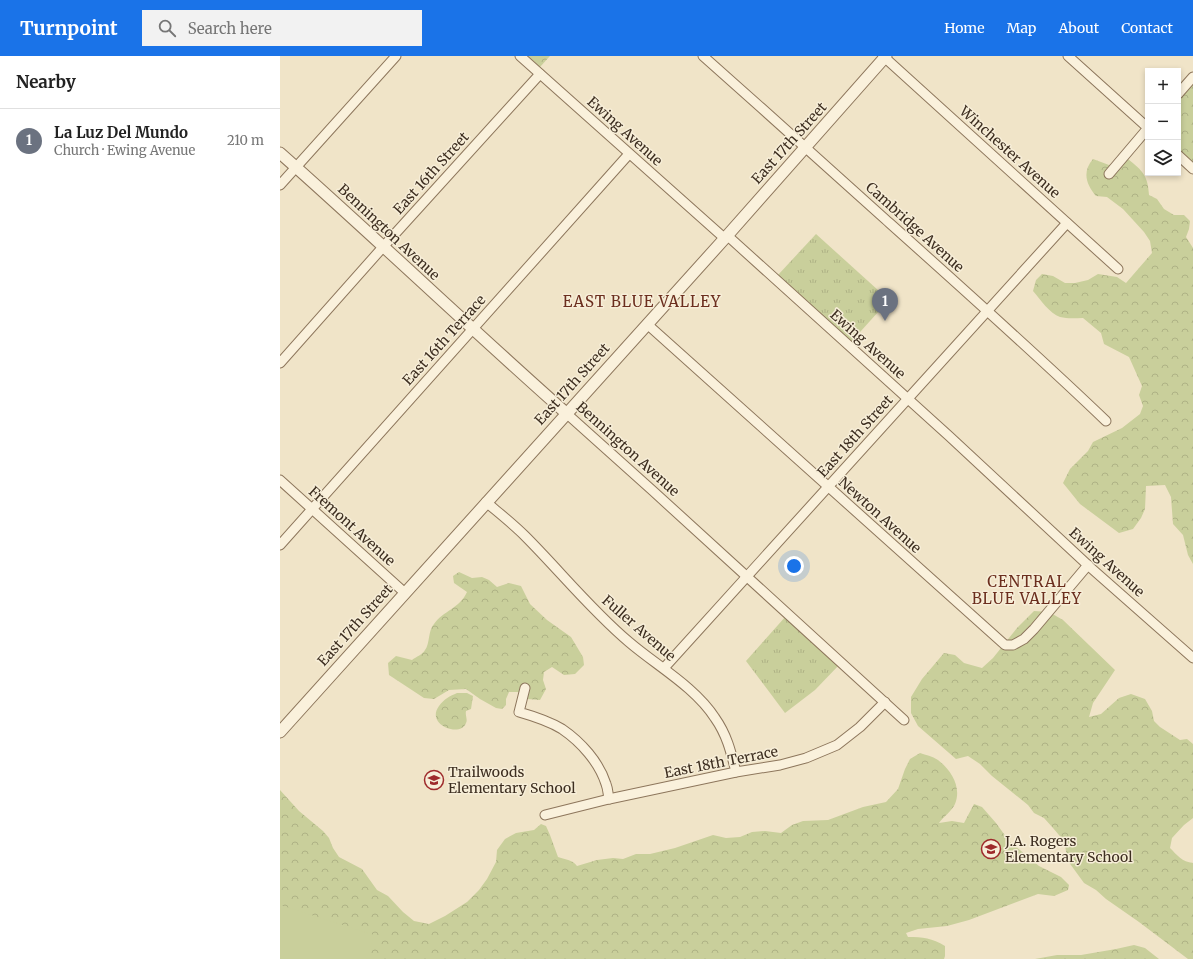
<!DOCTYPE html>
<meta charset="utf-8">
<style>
:root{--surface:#fff;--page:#f2f2f2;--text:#222;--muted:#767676;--line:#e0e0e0;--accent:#1a73e8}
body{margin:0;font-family:Merriweather,serif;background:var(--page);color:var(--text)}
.controls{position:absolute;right:12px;top:12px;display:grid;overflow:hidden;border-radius:0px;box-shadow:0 2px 6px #0003}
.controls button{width:36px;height:36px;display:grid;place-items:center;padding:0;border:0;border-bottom:1px solid var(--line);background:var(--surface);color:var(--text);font:20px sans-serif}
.you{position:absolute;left:514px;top:510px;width:14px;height:14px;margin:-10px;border:3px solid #fff;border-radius:50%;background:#1a73e8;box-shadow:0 0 0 6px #1a73e833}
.badge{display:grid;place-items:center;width:26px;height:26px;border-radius:50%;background:var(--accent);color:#fff;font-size:13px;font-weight:700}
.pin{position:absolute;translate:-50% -33px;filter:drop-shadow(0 1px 2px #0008)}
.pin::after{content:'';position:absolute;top:21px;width:14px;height:12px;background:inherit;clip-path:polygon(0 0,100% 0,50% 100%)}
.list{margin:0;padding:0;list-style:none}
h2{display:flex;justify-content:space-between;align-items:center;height:52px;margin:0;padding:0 16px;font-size:17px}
h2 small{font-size:13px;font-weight:400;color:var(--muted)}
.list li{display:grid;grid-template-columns:26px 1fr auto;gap:12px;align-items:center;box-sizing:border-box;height:64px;padding:0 16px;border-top:1px solid var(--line)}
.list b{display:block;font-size:15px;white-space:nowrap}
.list p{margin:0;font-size:13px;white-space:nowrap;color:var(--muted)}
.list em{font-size:13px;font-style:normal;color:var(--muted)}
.icon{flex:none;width:22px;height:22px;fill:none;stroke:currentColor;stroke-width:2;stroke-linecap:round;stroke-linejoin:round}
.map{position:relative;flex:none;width:913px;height:903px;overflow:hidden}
header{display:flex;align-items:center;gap:24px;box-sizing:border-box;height:56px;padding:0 20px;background:var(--accent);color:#fff}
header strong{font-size:19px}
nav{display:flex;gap:22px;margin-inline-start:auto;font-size:14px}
.search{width:280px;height:36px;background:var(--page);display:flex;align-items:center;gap:10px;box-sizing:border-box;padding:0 14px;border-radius:0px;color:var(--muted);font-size:15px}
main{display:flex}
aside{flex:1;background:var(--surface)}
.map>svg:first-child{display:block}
</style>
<header>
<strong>Turnpoint</strong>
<div class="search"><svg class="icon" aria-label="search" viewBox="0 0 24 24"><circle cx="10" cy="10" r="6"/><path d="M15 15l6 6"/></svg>Search here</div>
<nav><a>Home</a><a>Map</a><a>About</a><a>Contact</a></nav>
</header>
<main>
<aside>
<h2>Nearby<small></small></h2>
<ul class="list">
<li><span class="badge" style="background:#6b7280">1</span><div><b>La Luz Del Mundo</b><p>Church · Ewing Avenue</p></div><em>210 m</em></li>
</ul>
</aside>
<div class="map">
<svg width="913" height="903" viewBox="0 0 913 903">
<defs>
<pattern id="grass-tufts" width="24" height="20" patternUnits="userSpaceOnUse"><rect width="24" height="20" fill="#c9cf9b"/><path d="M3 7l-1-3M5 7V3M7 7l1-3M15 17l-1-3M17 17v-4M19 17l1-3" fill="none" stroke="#aeb285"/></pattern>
<pattern id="forest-crowns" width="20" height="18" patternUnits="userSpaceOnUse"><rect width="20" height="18" fill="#c9cf9b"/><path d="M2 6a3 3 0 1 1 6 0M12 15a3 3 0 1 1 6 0" fill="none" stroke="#aeb285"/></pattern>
</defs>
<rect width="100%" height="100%" fill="#f0e4c8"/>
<g fill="url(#grass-tufts)">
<polygon points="536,178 609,244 571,286 498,219"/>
<polygon points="506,560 560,608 535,634 505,657 466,605"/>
</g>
<g fill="url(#forest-crowns)">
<polygon points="248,0 270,0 260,11"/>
<polygon points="913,24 913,107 898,95 898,41"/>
<path d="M 813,103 L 829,109 L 848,103 C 863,115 868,120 869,139 L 877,143 L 884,153 L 894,159 L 904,159 L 910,165 L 909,173 L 906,181 L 913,192 L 913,508 L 908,499 L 903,479 L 893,468 L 891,441 L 885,429 L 866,430 L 865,453 L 861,462 L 853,473 L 839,477 L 800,448 L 783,427 L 790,413 L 808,395 L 813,386 L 842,372 L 860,358 L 863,350 L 859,339 L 862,330 L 849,301 L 824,288 L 821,277 L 803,262 C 796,262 788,263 780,261 C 770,258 760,243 753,235 L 756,224 L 762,218 L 773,220 L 785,227 L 795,227 L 808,224 L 818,218 L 837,221 L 846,227 L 872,197 L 870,185 L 864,176 L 843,153 L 827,141 L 816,140 C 806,128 802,116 813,103 Z"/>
<path d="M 179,516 L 192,522 L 202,521 L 209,524 L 217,531 L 229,527 L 241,530 L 250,548 L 267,564 L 291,581 L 303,601 L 304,609 L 295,618 L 284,619 L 272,611 L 264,616 L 263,624 L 266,633 L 260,644 L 247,643 L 238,636 L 229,636 L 226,643 L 226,649 L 222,653 L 216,652 L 200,643 L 186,633 L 169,634 L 154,643 L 144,642 L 109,619 L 108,607 L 116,600 L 132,604 C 136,601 143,598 145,594 C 150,588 148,574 154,568 C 163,555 180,552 187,536 L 174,527 L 173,520 Z"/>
<path d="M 754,555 L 769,556 L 783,564 L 835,614 L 813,647 L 809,661 L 821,658 L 839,642 L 851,638 L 865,643 L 872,655 L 874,665 L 880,671 L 900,684 L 907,683 L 913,688 L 913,762 L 904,769 L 892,782 L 890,792 C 897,799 902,806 913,807 L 913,903 L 908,903 L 859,866 L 826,843 L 816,834 L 804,827 L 788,805 L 784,785 L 773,772 L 764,762 L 754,757 L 748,749 L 712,720 L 700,708 L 688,700 L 676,703 L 638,670 L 631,657 L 631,641 L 642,623 L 664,597 L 675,599 L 684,607 L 702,612 L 713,602 L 737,572 Z"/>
<path d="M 177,637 L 187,637 L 193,640 L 191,653 L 186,655 C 185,659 188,664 186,667 C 181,682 145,669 159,650 C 164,643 170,640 177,637 Z"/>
<path d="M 640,697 C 646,699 652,700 658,704 C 671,714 682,731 675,748 C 672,755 663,761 659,767 L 672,765 L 684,767 L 694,748 L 702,751 L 716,767 L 729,785 L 759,810 L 781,821 L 789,829 L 788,834 L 774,840 L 758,838 L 689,864 L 667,870 L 638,873 L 626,877 L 628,881 C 643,881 652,882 665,890 L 665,900 L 664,903 L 0,903 L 0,734 L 19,755 L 43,775 L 49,782 L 53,792 L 59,801 L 82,813 L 97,834 L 108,840 L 123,856 L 134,865 L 149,868 L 165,860 L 187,846 L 199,834 L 207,823 L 216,806 L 217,794 L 225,783 L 236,777 L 254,774 L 261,768 L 266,770 L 270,779 L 278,801 C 284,803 293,804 297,810 L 317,804 L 333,802 L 343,803 L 356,798 L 370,798 L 395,792 L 433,779 L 446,782 L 460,781 L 472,776 L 485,775 L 501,777 L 512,769 L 523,765 L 548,764 L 583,751 L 606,746 L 618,733 L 625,713 L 630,703 Z"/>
<polygon points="854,889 865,892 879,903 755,903 777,899 801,899 836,893"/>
</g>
<polygon fill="#c9cf9b" points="0,849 94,879 86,903 0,903"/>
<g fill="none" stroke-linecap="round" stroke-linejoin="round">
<defs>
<g id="minor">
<polyline points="240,0 442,180 450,182 669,380 811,512 913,602"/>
<path d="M 423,0 C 484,54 545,109 605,163 C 680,230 754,296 826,365"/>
<polyline points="603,0 838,213"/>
<polyline points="788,0 868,72"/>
<polyline points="898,38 913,21"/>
<polyline points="898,99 913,113"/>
<polyline points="829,118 868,72"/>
<polyline points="0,129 116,0"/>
<polyline points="367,268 725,589 733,589 744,583 754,573 808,509"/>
<polyline points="0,307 103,191 260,18"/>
<polyline points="286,357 373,435 624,664"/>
<polyline points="0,424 125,537"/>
<path d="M 206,446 C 219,457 233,468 245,480 C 280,515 311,554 349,586 C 377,610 415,631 435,662 C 447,679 451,696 456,716"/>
<polyline points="0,489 349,98"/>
<polyline points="384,612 787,167"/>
<path d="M 245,632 L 239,656 C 253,660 269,665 282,673 C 301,686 319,706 326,728 C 328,733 328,738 329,743"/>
<polyline points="265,759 329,743 456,716 500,709 526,702 557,689 580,671 605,646"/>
</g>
<g id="tertiary">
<path d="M 0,97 C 96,182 190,272 286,357"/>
<polyline points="0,676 446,181 606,0"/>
</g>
</defs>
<use href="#minor" stroke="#8d765c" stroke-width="11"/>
<use href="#tertiary" stroke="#8d765c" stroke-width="13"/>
<use href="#minor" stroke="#faf1dc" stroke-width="9"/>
<use href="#tertiary" stroke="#faf1dc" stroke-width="11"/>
</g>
<defs>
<symbol id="school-ring" viewBox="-11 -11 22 22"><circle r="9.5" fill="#f7eed8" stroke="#9e2a2b" stroke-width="1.5"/><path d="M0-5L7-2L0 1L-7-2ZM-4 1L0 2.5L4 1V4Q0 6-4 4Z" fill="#9e2a2b"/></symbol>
</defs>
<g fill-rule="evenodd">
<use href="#school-ring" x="143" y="713" width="22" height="22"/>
<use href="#school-ring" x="700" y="782" width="22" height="22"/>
</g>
<g text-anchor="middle" stroke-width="3" stroke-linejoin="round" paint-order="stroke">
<g font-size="14" fill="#3d2e20" stroke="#f7eed8">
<text transform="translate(345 75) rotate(42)" y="5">Ewing Avenue</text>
<text transform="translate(509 87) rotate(-48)" y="5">East 17th Street</text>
<text transform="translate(730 96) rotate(42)" y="5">Winchester Avenue</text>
<text transform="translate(151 117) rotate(-48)" y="5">East 16th Street</text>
<text transform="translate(635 171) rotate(42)" y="5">Cambridge Avenue</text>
<text transform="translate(109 176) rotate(43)" y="5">Bennington Avenue</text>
<text transform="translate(164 284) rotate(-48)" y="5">East 16th Terrace</text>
<text transform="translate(588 288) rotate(42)" y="5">Ewing Avenue</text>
<text transform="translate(292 328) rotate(-48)" y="5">East 17th Street</text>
<text transform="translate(575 380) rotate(-48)" y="5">East 18th Street</text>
<text transform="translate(348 393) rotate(42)" y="5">Bennington Avenue</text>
<text transform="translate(600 459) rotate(42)" y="5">Newton Avenue</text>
<text transform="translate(72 470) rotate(42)" y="5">Fremont Avenue</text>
<text transform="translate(827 506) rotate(42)" y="5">Ewing Avenue</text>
<text transform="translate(75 569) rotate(-48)" y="5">East 17th Street</text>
<text transform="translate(359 572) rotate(41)" y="5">Fuller Avenue</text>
<text transform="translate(441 706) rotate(-11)" y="5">East 18th Terrace</text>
</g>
<g font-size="14" fill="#3d2e20" stroke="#f7eed8" text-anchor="start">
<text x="168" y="721">Trailwoods<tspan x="168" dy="16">Elementary School</tspan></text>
<text x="725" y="790">J.A. Rogers<tspan x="725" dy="16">Elementary School</tspan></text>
</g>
<g font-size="15" letter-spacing="1" fill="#6b2e1e" stroke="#f7eed8">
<text x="362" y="251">EAST BLUE VALLEY</text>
<text x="747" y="531">CENTRAL<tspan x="747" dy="17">BLUE VALLEY</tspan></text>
</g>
</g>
</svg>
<div class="controls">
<button>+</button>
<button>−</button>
<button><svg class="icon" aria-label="layers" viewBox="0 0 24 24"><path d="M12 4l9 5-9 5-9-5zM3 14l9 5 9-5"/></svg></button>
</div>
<div class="you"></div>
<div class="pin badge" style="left:605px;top:265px;background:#6b7280">1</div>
</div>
</main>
